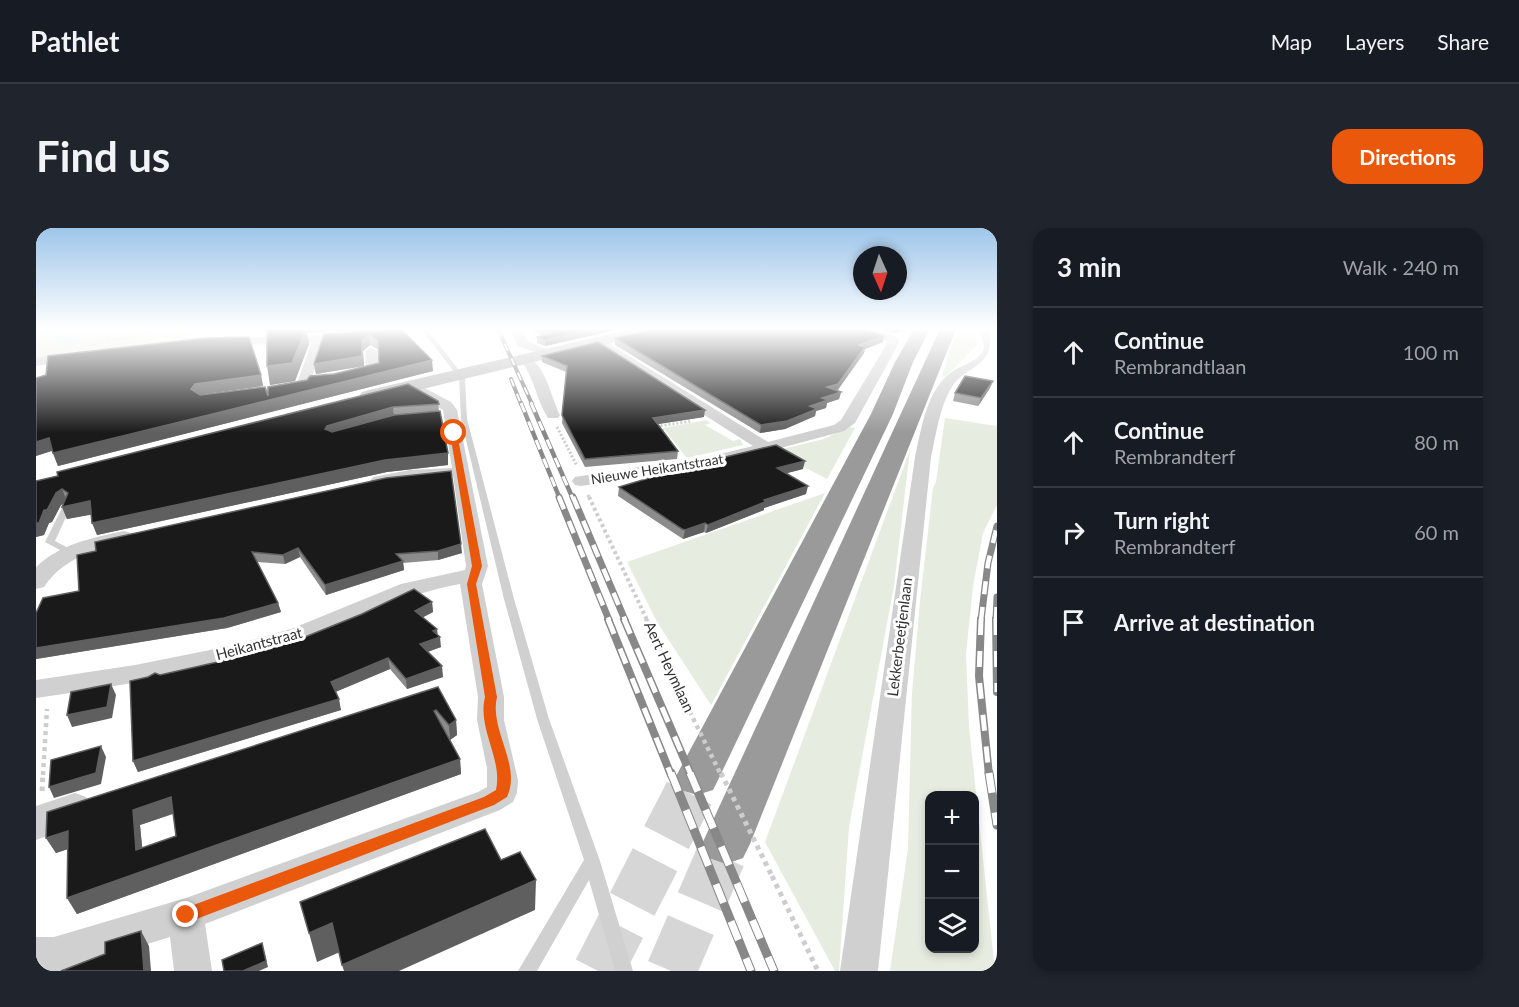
<!DOCTYPE html>
<meta charset="utf-8">
<style>
:root{--surface:#171b24;--page:#20242c;--text:#f1f3f6;--muted:#9ea1a6;--line:#363941;--accent:#ea580c}
body{margin:0;font-family:Lato,sans-serif;background:var(--page);color:var(--text)}
.controls{position:absolute;right:18px;bottom:18px;display:grid;overflow:hidden;border-radius:12px;box-shadow:0 3px 9px #0003}
.controls button{width:54px;height:54px;display:grid;place-items:center;padding:0;border:0;border-bottom:2px solid var(--line);background:var(--surface);color:var(--text);font:30px sans-serif}
.compass{position:absolute;left:817px;top:18px;width:54px;height:54px;border-radius:50%;background:var(--surface);box-shadow:0 3px 9px #0003;rotate:177deg}
.stop{position:absolute;width:18px;height:18px;margin:-14px;border:4px solid #ea580c;border-radius:50%;background:#fff}
.stop.end{background:#ea580c;border-color:#fff;box-shadow:0 2px 6px #0008}
.list{margin:0;padding:0;list-style:none}
h2{display:flex;justify-content:space-between;align-items:center;height:78px;margin:0;padding:0 24px;font-size:26px}
h2 small{font-size:20px;font-weight:400;color:var(--muted)}
.list li{display:grid;grid-template-columns:39px 1fr auto;gap:18px;align-items:center;box-sizing:border-box;height:90px;padding:0 24px;border-top:2px solid var(--line)}
.list b{display:block;font-size:22px;white-space:nowrap}
.list p{margin:0;font-size:20px;white-space:nowrap;color:var(--muted)}
.list em{font-size:20px;font-style:normal;color:var(--muted)}
.icon{flex:none;width:33px;height:33px;fill:none;stroke:currentColor;stroke-width:2;stroke-linecap:round;stroke-linejoin:round}
.map{position:relative;flex:none;width:961px;height:743px;overflow:hidden;border-radius:18px}
header{display:flex;align-items:center;gap:36px;box-sizing:border-box;height:84px;padding:0 30px;background:var(--surface);border-bottom:2px solid var(--line)}
header strong{font-size:28px}
nav{display:flex;gap:33px;margin-inline-start:auto;font-size:21px}
.intro{display:flex;align-items:center;justify-content:space-between;box-sizing:border-box;height:144px;padding:0 36px}
h1{margin:0;font-size:42px}
.button{padding:15px 27px;border-radius:18px;background:var(--accent);color:#fff;font-size:21px;font-weight:700}
main{display:flex;gap:36px;padding:0 36px}
aside{flex:1;background:var(--surface);border-radius:18px;box-shadow:0 3px 9px #0003}
.map>svg:first-child{display:block}
</style>
<header>
<strong>Pathlet</strong>
<nav><a>Map</a><a>Layers</a><a>Share</a></nav>
</header>
<div class="intro"><h1>Find us</h1><a class="button">Directions</a></div>
<main>
<div class="map">
<svg width="961" height="743" viewBox="0 0 961 743">
<rect width="100%" height="100%" fill="#fff"/>
<g fill="#e6ecdf" fill-rule="evenodd">
<polygon points="0,101 154,101 155,110 166,109 167,111 0,132"/>
<polygon points="921,101 938,101 941,117 909,149 906,148"/>
<path d="M 909,190 L 961,198 L 961,277 L 947,305 L 937,358 L 930,426 L 933,499 L 959,743 L 854,743 L 872,621 L 876,466 L 884,373 L 897,260 L 900,254 ZM 894,568 L 938,568 L 938,720 L 894,720 Z"/>
<polygon points="670,192 675,195 669,197 697,213 704,211 707,217 651,230 627,200"/>
<polygon points="812,199 819,200 791,251 738,223 788,211"/>
<polygon points="874,222 858,358 813,599 803,743 799,743 729,614"/>
<polygon points="789,265 675,477 621,394 591,334"/>
</g>
<polygon fill="#cfe2ee" points="8,101 21,101 48,114 38,117 27,118 23,112 3,106"/>
<g fill="none" stroke-linecap="round" stroke-linejoin="round">
<g stroke="#d6d6d6" stroke-width="50" stroke-dasharray="50 25" stroke-linecap="butt">
<polyline points="562,743 661,550"/>
<polyline points="635,743 690,616"/>
</g>
<g stroke="#cdcdcd" stroke-width="2" stroke-dasharray="1.5 1.5" stroke-linecap="butt">
<polyline points="132,104 154,112 154,115"/>
<polyline points="71,112 74,104 72,101"/>
<polyline points="53,118 70,113 132,104 131,101"/>
<polyline points="291,176 314,170"/>
</g>
<g stroke="#cdcdcd" stroke-width="3" stroke-dasharray="2 2" stroke-linecap="butt">
<polyline points="251,187 297,175"/>
<polyline points="521,199 541,238"/>
<polyline points="627,203 623,198 656,193"/>
<polyline points="552,267 554,271"/>
</g>
<polyline stroke="#cdcdcd" stroke-width="4" stroke-dasharray="3 3" stroke-linecap="butt" points="553,269 611,392"/>
<g stroke="#cdcdcd" stroke-width="4.5" stroke-dasharray="4 4" stroke-linecap="butt">
<polyline points="610,391 650,476"/>
<polyline points="7,547 11,481"/>
</g>
<g stroke="#cdcdcd" stroke-width="5" stroke-dasharray="4.5 4.5" stroke-linecap="butt">
<polyline points="6,563 7,545"/>
<polyline points="736,648 782,743"/>
</g>
<g fill="#d0d0d0" fill-rule="evenodd">
<polygon points="385,101 391,101 429,150 431,191 478,371 513,491 564,633 597,743 579,743 553,652 501,743 482,743 548,632 501,491 468,371 425,191 423,150"/>
<polygon points="31,275 35,278 19,313 36,322 38,324 36,326 33,327 9,314 27,278"/>
</g>
<g fill="#d0d0d0" fill-rule="evenodd">
<polygon points="465,101 486,101 491,113 522,126 516,130 482,118 476,105"/>
<path d="M 817,101 C 834,101 852,101 864,113 L 819,195 L 808,203 L 681,237 L 545,258 L 539,257 L 536,253 L 539,249 L 545,248 L 680,227 L 717,218 L 579,130 L 559,116 L 559,112 L 567,112 L 732,214 L 798,197 L 805,192 L 852,114 Z"/>
<path d="M 941,101 L 953,101 C 961,141 928,136 914,162 C 903,182 900,207 895,229 L 842,743 L 804,743 L 879,229 C 885,203 890,165 912,147 C 921,138 941,135 947,123 C 950,116 945,107 941,101 Z"/>
<polygon points="318,106 322,107 322,111 288,114 272,161 252,166 200,173 195,172 193,169 195,166 261,155 276,114 183,118 177,114 183,110"/>
<polygon points="335,119 341,123 343,142 342,145 314,152 309,151 307,148 309,145 330,140 329,123"/>
<polygon points="40,124 44,125 46,128 44,131 0,138 0,130"/>
<path d="M 492,130 C 509,135 516,172 524,187 L 522,190 L 512,190 C 500,171 499,152 486,134 Z"/>
<path d="M 383,157 L 415,174 L 421,182 L 452,338 L 446,356 L 468,469 L 468,492 L 482,552 L 481,565 L 477,574 L 464,582 L 169,696 L 176,743 L 138,743 L 134,709 L 25,743 L 0,743 L 0,709 L 18,709 L 150,670 L 442,564 L 451,559 L 451,540 L 441,492 L 442,469 L 424,356 C 369,365 323,393 271,411 C 183,442 91,457 0,470 L 0,452 L 99,437 L 199,417 L 255,401 L 365,356 L 429,342 L 430,338 L 417,248 L 343,258 L 337,257 L 334,253 L 337,249 L 374,242 L 416,240 L 407,182 L 378,164 L 376,161 L 378,158 Z"/>
<path d="M 88,303 L 95,305 L 98,309 L 95,313 C 60,322 29,328 8,359 L 0,361 L 0,339 C 24,316 56,310 88,303 Z"/>
<polygon points="39,565 50,569 55,578 50,587 17,598 11,608 0,612 0,578"/>
</g>
<polygon fill="#bdbdbd" fill-rule="evenodd" points="595,101 623,101 621,104 333,174 326,172 323,168 326,164 333,162"/>
<g fill="#9a9a9a" fill-rule="evenodd">
<polygon points="878,101 894,101 877,134 857,186 683,550 677,562 661,567 645,562 639,550 835,186 859,134"/>
<polygon points="904,101 920,101 714,616 707,630 690,636 673,630 666,616"/>
</g>
<defs>
<g id="rail-far4">
<polyline points="462,101 496,176"/>
<polyline points="475,151 485,176"/>
</g>
<g id="rail-far3">
<polyline points="485,175 524,271"/>
<polyline points="495,175 537,271"/>
</g>
<g id="rail-far2">
<polyline points="523,269 573,392"/>
<polyline points="537,269 589,392"/>
<polyline points="945,392 952,335 961,298"/>
<polyline points="960,392 961,369"/>
</g>
<g id="rail-far1">
<polyline points="572,391 635,547"/>
<polyline points="588,391 655,547"/>
<polyline points="945,391 943,448 953,547"/>
<polyline points="960,391 961,464"/>
</g>
<g id="rail">
<polyline points="635,545 715,743"/>
<polyline points="654,545 738,743"/>
<polyline points="953,545 961,597"/>
</g>
</defs>
<use href="#rail-far4" stroke="#888" stroke-width="4"/>
<use href="#rail-far3" stroke="#888" stroke-width="4.5"/>
<use href="#rail-far2" stroke="#888" stroke-width="7"/>
<use href="#rail-far1" stroke="#888" stroke-width="8"/>
<use href="#rail" stroke="#888" stroke-width="9"/>
<use href="#rail-far4" stroke="#fff" stroke-width="2" stroke-dasharray="8" stroke-linecap="butt"/>
<use href="#rail-far3" stroke="#fff" stroke-width="3" stroke-dasharray="10" stroke-linecap="butt"/>
<use href="#rail-far2" stroke="#fff" stroke-width="4.5" stroke-dasharray="13" stroke-linecap="butt"/>
<use href="#rail-far1" stroke="#fff" stroke-width="5" stroke-dasharray="16" stroke-linecap="butt"/>
<use href="#rail" stroke="#fff" stroke-width="7" stroke-dasharray="20" stroke-linecap="butt"/>
<polyline stroke="#cdcdcd" stroke-width="4.5" stroke-dasharray="4 4" stroke-linecap="butt" points="650,476 685,547"/>
<polyline stroke="#cdcdcd" stroke-width="5" stroke-dasharray="4.5 4.5" stroke-linecap="butt" points="685,545 736,648"/>
</g>
<g fill="#8c8c8c" fill-rule="evenodd">
<polygon points="231,101 360,101 271,105 273,116 259,153 234,157"/>
<polygon points="360,101 397,143 22,238 16,223 0,228 0,150 225,147 227,158 164,166 232,168 271,152 343,135 343,122 334,117 327,123 328,138 280,146 278,136 288,106"/>
<polygon points="492,101 584,101 509,118 501,115 501,109 506,107"/>
<polygon points="845,101 863,101 862,104 857,105"/>
<polygon points="579,110 847,114 829,121 828,125 801,163 805,164 803,171 791,175 790,180 780,183 779,188 749,201 724,205 579,117"/>
<polygon points="506,128 668,189 622,196 642,223 641,231 549,239 526,195 530,144 506,134"/>
<polygon points="372,156 402,173 403,184 412,225 412,237 351,244 61,307 56,286 31,291 26,279 28,275 25,277 16,294 13,295 8,307 0,309 0,253"/>
<polygon points="954,160 942,178 917,173 919,165"/>
<polygon points="767,241 751,245 770,266 728,280 728,282 670,305 668,304 647,311 582,268 583,259"/>
<polygon points="350,250 426,325 402,332 367,335 368,342 290,367 264,329 249,336 221,334 242,375 245,384 191,400 0,431 0,385 43,363 60,323"/>
<polygon points="396,374 397,384 387,389 405,419 392,424 407,449 371,461 354,441 299,464 305,482 102,544 97,533 124,447 195,431"/>
<path d="M 402,459 L 420,492 L 421,507 L 414,512 L 424,531 L 425,546 L 41,686 L 31,670 L 32,621 L 20,625 L 10,610 ZM 137,586 L 140,608 L 106,620 L 104,597 Z"/>
</g>
<g fill="#5f5f5f">
<polygon points="270,101 273,116 259,153 234,157 231,138"/>
<polygon points="557,101 584,101 509,118 509,112"/>
<polygon points="858,101 863,101 862,104 857,105"/>
<polygon points="333,107 334,117 327,123 328,138 280,146 278,136 326,113"/>
<polygon points="848,108 847,114 829,121 828,125 801,163 791,159 823,117"/>
<polygon points="396,132 397,143 22,238 17,225"/>
<polygon points="225,147 227,158 162,167 155,161 159,156"/>
<polygon points="957,153 954,160 942,178 945,170"/>
<polygon points="805,164 803,171 791,175 790,180 780,183 779,188 749,201 724,205 725,197 786,170"/>
<polygon points="357,179 358,190 292,209 289,201 291,198"/>
<polygon points="669,182 668,189 616,197 617,190"/>
<polygon points="13,210 18,222 0,228 0,214"/>
<polygon points="412,225 412,237 351,244 61,307 56,295 349,232"/>
<polygon points="769,233 767,241 740,248 741,240"/>
<polygon points="772,258 770,266 728,280 728,282 670,305 672,297 728,272"/>
<polygon points="26,261 31,273 25,277 16,294 13,295 8,307 0,309 0,295 20,265"/>
<polygon points="54,273 59,286 31,291 26,279"/>
<polygon points="669,295 668,304 647,311 649,302"/>
<polygon points="425,316 426,325 402,332 402,323"/>
<polygon points="262,320 264,329 249,336 247,327"/>
<polygon points="367,333 368,342 290,367 289,357"/>
<polygon points="396,374 397,384 380,393 379,383"/>
<polygon points="242,375 245,384 191,400 0,431 0,420"/>
<polygon points="401,401 402,409 404,409 405,419 385,426 384,416 397,403"/>
<polygon points="352,430 354,441 297,465 295,454"/>
<polygon points="406,438 407,449 371,461 370,451"/>
<polygon points="75,456 80,467 76,490 36,499 31,487"/>
<polygon points="303,471 305,482 102,544 97,533"/>
<polygon points="420,492 421,507 414,512 413,497"/>
<polygon points="65,518 70,529 65,556 18,570 13,559"/>
<polygon points="424,531 425,546 41,686 31,670"/>
<polygon points="135,569 142,584 104,597 108,637 100,622 97,582"/>
<polygon points="32,603 41,618 20,625 10,610"/>
<polygon points="500,652 499,682 363,743 308,743 306,737"/>
<polygon points="296,695 304,724 281,734 273,705"/>
<polygon points="105,703 113,718 115,743 108,743"/>
<polygon points="226,715 232,739 223,743 207,743"/>
<polygon points="1,733 9,743 1,743"/>
</g>
<g fill="#1a1a1a" stroke="#5f5f5f" stroke-width="1.5" fill-rule="evenodd">
<polygon points="231,101 270,101 256,135 231,138"/>
<polygon points="365,101 396,132 17,225 13,210 0,214 0,150 10,147 12,128 170,110 213,109 225,147 159,156 155,161 164,167 229,159 232,168 232,159 271,152 274,148 298,146 343,135 342,113 333,107 326,113 326,128 278,136 288,106"/>
<polygon points="507,101 557,101 509,112 501,109 516,105"/>
<polygon points="618,101 829,101 848,108 823,117 829,119 802,156 791,159 805,164 786,170 792,172 774,178 781,181 751,193 725,197 579,110"/>
<polygon points="562,114 669,182 617,190 642,223 549,231 526,187 531,138 506,128"/>
<polygon points="929,148 957,153 945,170 919,165"/>
<polygon points="372,156 402,173 403,176 357,179 291,198 289,201 296,204 358,187 404,183 412,225 349,232 56,295 54,273 26,279 32,265 26,261 20,265 11,282 8,282 3,295 0,295 0,253 22,248 21,244"/>
<polygon points="740,217 769,233 741,240 772,258 728,272 729,274 672,297 669,295 649,302 646,301 583,259 660,236"/>
<polygon points="415,243 425,316 402,323 360,326 367,333 289,357 262,320 247,327 216,324 242,375 188,390 0,420 0,385 7,370 43,363 41,327 60,323 59,314 350,250"/>
<polygon points="378,361 396,374 379,383 401,401 397,403 404,409 384,416 406,438 370,451 352,430 295,454 303,471 97,533 94,453 112,449 119,445 124,447 195,431 259,413 326,386"/>
<polygon points="75,456 71,479 31,487 35,464"/>
<path d="M 402,459 L 420,492 L 413,497 L 400,482 L 398,483 L 424,531 L 31,670 L 32,603 L 10,610 L 11,584 ZM 135,569 L 140,608 L 100,622 L 97,582 Z"/>
<polygon points="65,518 60,545 13,559 15,532"/>
<polygon points="449,601 465,632 484,624 500,652 306,737 296,695 273,705 264,674"/>
<polygon points="105,703 108,743 25,743 69,726 69,714"/>
<polygon points="226,715 230,733 207,743 188,743 186,732"/>
</g>
<linearGradient id="sky" x2="0" y2="1"><stop stop-color="#9ec6ea"/><stop offset="0.49" stop-color="#fff"/><stop offset="1" stop-color="#fff" stop-opacity="0"/></linearGradient>
<rect width="961" height="205" fill="url(#sky)"/>
<path fill="#ea580c" d="M 418,203 L 421,205 L 446,338 L 440,356 L 461,469 C 453,502 486,537 471,569 L 458,577 L 150,695 L 144,692 L 142,687 L 144,682 L 448,569 L 460,562 C 467,531 441,500 449,469 L 431,356 L 436,338 L 414,205 Z"/>
<g text-anchor="middle" stroke-width="6" stroke-linejoin="round" paint-order="stroke">
<g font-size="14" fill="#333" stroke="#fff">
<text transform="translate(621 241) rotate(-9)" y="5">Nieuwe Heikantstraat</text>
</g>
<g font-size="15" fill="#333" stroke="#fff">
<text transform="translate(864 409) rotate(-83)" y="5">Lekkerbeetjenlaan</text>
<text transform="translate(223 416) rotate(-15)" y="5">Heikantstraat</text>
<text transform="translate(633 439) rotate(65)" y="5">Aert Heymlaan</text>
</g>
</g>
</svg>
<div class="controls">
<button>+</button>
<button>−</button>
<button><svg class="icon" aria-label="layers" viewBox="0 0 24 24"><path d="M12 4l9 5-9 5-9-5zM3 14l9 5 9-5"/></svg></button>
</div>
<svg class="compass" viewBox="-18 -18 36 36"><path d="M0-13l5 13h-10z" fill="#e53935"/><path d="M0 13l5-13h-10z" fill="#9ea1a6"/></svg>
<div class="stop" style="left:418px;top:205px"></div>
<div class="stop end" style="left:150px;top:687px"></div>
</div>
<aside>
<h2>3 min<small>Walk · 240 m</small></h2>
<ul class="list">
<li><svg class="icon" aria-label="ahead" viewBox="0 0 24 24"><path d="M12 20V5M6 11l6-6 6 6"/></svg><div><b>Continue</b><p>Rembrandtlaan</p></div><em>100 m</em></li>
<li><svg class="icon" aria-label="ahead" viewBox="0 0 24 24"><path d="M12 20V5M6 11l6-6 6 6"/></svg><div><b>Continue</b><p>Rembrandterf</p></div><em>80 m</em></li>
<li><svg class="icon" aria-label="right" viewBox="0 0 24 24"><path d="M7 20v-9h11M14 6l5 5-5 5"/></svg><div><b>Turn right</b><p>Rembrandterf</p></div><em>60 m</em></li>
<li><svg class="icon" aria-label="arrive" viewBox="0 0 24 24"><path d="M6 21V4h12l-3 4 3 4H6"/></svg><div><b>Arrive at destination</b></div></li>
</ul>
</aside>
</main>
